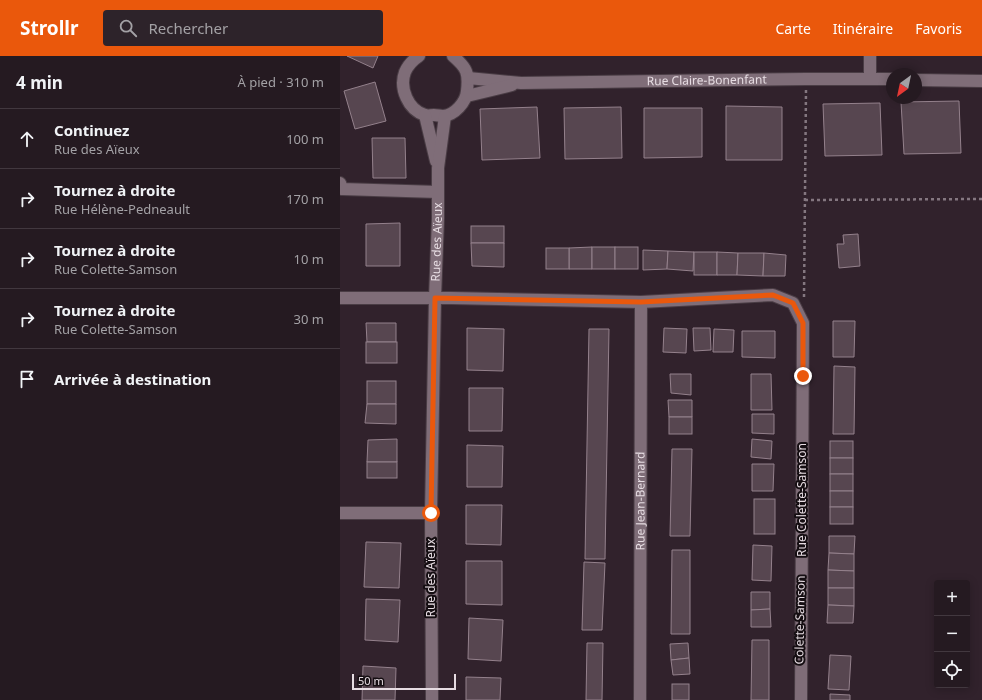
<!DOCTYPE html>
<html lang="fr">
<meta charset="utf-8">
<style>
:root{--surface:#251a21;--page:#2d232a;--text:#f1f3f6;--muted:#a3a1a5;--line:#42383f;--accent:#ea580c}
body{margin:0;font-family:"Noto Sans",sans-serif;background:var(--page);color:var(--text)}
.controls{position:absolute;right:12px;bottom:12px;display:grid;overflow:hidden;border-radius:4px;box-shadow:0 2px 10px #0003}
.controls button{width:36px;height:36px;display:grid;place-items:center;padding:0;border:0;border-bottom:1px solid var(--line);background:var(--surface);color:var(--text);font:20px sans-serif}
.compass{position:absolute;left:546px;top:12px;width:36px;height:36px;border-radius:50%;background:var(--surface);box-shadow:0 2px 10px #0003;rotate:213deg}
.scale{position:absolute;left:12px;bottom:10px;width:104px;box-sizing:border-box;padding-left:4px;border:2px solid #e6dce2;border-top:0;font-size:11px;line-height:14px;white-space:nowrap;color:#e6dce2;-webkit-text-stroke:3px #150e12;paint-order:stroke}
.stop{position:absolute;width:12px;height:12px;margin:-9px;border:3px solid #ea580c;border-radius:50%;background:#fff}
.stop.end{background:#ea580c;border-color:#fff;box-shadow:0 1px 4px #0008}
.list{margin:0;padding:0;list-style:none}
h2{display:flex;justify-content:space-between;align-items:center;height:52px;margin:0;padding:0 16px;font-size:17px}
h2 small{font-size:13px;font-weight:400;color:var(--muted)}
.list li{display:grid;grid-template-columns:26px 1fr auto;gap:12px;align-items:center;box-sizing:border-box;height:60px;padding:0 16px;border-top:1px solid var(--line)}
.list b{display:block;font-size:15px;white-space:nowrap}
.list p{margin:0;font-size:13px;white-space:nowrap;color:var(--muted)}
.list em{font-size:13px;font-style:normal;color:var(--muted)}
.icon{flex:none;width:22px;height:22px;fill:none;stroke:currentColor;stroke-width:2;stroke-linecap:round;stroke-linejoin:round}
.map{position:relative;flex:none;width:642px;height:644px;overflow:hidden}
header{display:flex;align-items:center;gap:24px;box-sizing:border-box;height:56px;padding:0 20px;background:var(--accent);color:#fff}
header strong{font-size:19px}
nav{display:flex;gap:22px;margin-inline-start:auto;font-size:14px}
.search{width:280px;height:36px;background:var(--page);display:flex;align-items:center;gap:10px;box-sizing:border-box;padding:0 14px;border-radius:4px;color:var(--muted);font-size:15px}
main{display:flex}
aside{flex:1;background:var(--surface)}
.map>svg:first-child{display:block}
</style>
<header>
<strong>Strollr</strong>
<div class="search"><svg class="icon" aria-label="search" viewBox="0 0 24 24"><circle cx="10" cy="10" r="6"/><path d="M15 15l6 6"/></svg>Rechercher</div>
<nav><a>Carte</a><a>Itinéraire</a><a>Favoris</a></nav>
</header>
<main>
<aside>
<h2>4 min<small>À pied · 310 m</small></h2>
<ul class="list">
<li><svg class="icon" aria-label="ahead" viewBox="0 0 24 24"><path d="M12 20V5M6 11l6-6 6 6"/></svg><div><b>Continuez</b><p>Rue des Aïeux</p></div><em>100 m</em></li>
<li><svg class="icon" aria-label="right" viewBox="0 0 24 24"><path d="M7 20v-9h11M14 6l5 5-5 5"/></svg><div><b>Tournez à droite</b><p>Rue Hélène-Pedneault</p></div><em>170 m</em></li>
<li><svg class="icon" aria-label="right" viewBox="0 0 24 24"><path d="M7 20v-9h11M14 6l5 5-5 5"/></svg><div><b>Tournez à droite</b><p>Rue Colette-Samson</p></div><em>10 m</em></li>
<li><svg class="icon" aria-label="right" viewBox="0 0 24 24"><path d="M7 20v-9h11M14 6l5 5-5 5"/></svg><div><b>Tournez à droite</b><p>Rue Colette-Samson</p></div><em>30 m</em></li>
<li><svg class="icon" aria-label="arrive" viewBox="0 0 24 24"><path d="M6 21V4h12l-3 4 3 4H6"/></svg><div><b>Arrivée à destination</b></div></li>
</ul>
</aside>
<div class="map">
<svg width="642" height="644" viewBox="0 0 642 644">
<rect width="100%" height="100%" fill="#31222c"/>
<g fill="#574650" stroke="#94818c">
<polygon points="7,0 38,0 33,12"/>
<polygon points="35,26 46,65 15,73 4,35"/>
<polygon points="619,45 621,97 564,98 561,46"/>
<polygon points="540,47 542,99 485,100 483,48"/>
<polygon points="386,50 442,51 442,104 386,104"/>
<polygon points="197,51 200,102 142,104 140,53"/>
<polygon points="281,51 282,102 225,103 224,52"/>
<polygon points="304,52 362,52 362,101 304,102"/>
<polygon points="32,82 65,82 66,122 33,122"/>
<polygon points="60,167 60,210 26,210 26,168"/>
<rect x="131" y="170" width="33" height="17"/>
<polygon points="518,178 520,210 499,212 497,188 504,188 503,179"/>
<polygon points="131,187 164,187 164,211 132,210"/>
<polygon points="252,191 252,213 229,213 229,192"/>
<rect x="252" y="191" width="23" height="22"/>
<rect x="275" y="191" width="23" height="22"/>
<rect x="206" y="192" width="23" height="21"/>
<polygon points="303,194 328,195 327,213 303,214"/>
<polygon points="328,195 354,196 353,215 327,213"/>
<rect x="354" y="196" width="23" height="23"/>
<polygon points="377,196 398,197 397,219 377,219"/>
<polygon points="398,197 424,197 423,220 397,219"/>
<polygon points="424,197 446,199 445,220 423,220"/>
<polygon points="493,265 515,265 514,301 493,301"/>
<polygon points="26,267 56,267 56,286 27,286"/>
<polygon points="127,272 164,273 163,315 127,314"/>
<polygon points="324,272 347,273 346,297 323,296"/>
<polygon points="353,272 370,272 371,294 354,295"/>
<polygon points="249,273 269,273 265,503 245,503"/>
<polygon points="374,273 394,274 393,296 373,296"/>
<polygon points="402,275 435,275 435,302 402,301"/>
<rect x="26" y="286" width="31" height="21"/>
<polygon points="494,310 515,311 514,378 493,378"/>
<polygon points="330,318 351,318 351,339 331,337"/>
<polygon points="411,318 431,318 432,354 411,354"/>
<rect x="27" y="325" width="29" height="23"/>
<polygon points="129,332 163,332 162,375 129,375"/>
<polygon points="328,344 352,344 352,361 329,361"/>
<polygon points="27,348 56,348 56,368 25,367"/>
<polygon points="412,358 434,358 434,378 412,377"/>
<rect x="329" y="361" width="23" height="17"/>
<polygon points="57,383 57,406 27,406 28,384"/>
<polygon points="412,383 432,385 431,403 411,401"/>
<rect x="490" y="385" width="23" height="17"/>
<polygon points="127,389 163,390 162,431 127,431"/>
<polygon points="332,393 352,393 350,480 330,480"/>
<rect x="490" y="402" width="23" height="16"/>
<rect x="27" y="406" width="30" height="16"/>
<polygon points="412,408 434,408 433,435 412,435"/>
<rect x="490" y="418" width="23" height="17"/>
<rect x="490" y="435" width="23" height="16"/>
<rect x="414" y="443" width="21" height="35"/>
<polygon points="126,449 162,449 161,489 126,488"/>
<rect x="490" y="451" width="23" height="17"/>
<polygon points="489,480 515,480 514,498 489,497"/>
<polygon points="26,486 61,487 59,532 24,531"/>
<polygon points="413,489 432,490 431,525 412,524"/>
<polygon points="332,494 350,494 350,578 331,578"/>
<polygon points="489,497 514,498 514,515 488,514"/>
<polygon points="126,505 162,505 162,549 126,548"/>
<polygon points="244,506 265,507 262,574 242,574"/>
<polygon points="488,514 514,515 514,532 488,532"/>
<polygon points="488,532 514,532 514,550 488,549"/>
<polygon points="411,536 430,536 430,553 411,554"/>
<polygon points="26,543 60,544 58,586 25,584"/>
<polygon points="488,549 514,550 513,567 487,567"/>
<polygon points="430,553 431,571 411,571 411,554"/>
<polygon points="129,562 163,564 161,605 128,603"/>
<polygon points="412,584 429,584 429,644 411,644"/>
<polygon points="247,587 263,587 262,644 246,644"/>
<polygon points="348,587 349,602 331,604 330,588"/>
<polygon points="490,599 511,600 509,634 488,633"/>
<polygon points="349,602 350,618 333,619 331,604"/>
<polygon points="23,610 56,612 55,644 22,644"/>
<polygon points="126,621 161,622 160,644 126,644"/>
<rect x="332" y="628" width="17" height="16"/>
<polygon points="490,638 510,639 510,644 490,644"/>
</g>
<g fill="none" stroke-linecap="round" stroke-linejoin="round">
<defs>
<g id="minor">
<path d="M 79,0 C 73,4 68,9 65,16 C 59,32 68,54 85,59 C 87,60 91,59 94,59 C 97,59 100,60 103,60 C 115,59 126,46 127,35 C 129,17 127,12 113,0"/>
<polyline points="530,0 530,23"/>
<path id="s1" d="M 128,22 L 181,27 L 466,23 L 552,23"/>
<polyline points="576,24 642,25"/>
<polyline points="127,40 172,29"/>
<polyline points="85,59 96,105"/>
<polyline points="0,127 2,133 98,136"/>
<polyline points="0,242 111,242 301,246 433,239 453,247 463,267 461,644"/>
<polyline points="0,457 91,457"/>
<path id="s2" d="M 92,644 L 91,457 L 95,242 L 98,162 L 98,112 L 105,60"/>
<path id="s3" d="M 300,644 L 301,246"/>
</g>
</defs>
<use href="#minor" stroke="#4a3d45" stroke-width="14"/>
<g stroke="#847780" stroke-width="2.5" stroke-dasharray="3 3" stroke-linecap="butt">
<polyline points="465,144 642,143"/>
<polyline points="464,241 466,34"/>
</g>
<use href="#minor" stroke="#7f6d78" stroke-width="12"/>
</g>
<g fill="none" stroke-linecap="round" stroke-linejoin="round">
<polyline stroke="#ea580c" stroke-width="5" points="91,457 95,242 301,246 433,239 453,247 463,267 463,320"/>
</g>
<g text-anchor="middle" stroke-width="4" stroke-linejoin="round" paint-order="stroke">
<g font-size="12" fill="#e6dce2" stroke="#150e12">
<text dy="4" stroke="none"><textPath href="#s1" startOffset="239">Rue Claire-Bonenfant</textPath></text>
<text dy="4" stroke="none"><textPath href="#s2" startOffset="458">Rue des Aïeux</textPath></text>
<text transform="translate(462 444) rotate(-90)" y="4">Rue Colette-Samson</text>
<text dy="4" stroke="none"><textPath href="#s3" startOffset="199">Rue Jean-Bernard</textPath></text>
<text transform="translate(91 522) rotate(-90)" y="4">Rue des Aïeux</text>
<text transform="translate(460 564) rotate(-89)" y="4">Colette-Samson</text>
</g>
</g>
</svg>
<div class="controls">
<button>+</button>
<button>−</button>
<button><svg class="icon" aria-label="locate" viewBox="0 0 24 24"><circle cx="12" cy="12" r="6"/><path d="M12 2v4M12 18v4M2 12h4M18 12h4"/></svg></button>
</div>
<svg class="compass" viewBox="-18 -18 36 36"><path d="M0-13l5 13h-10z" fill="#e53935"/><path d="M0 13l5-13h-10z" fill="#a3a1a5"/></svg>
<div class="scale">50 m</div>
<div class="stop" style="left:91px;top:457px"></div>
<div class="stop end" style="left:463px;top:320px"></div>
</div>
</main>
